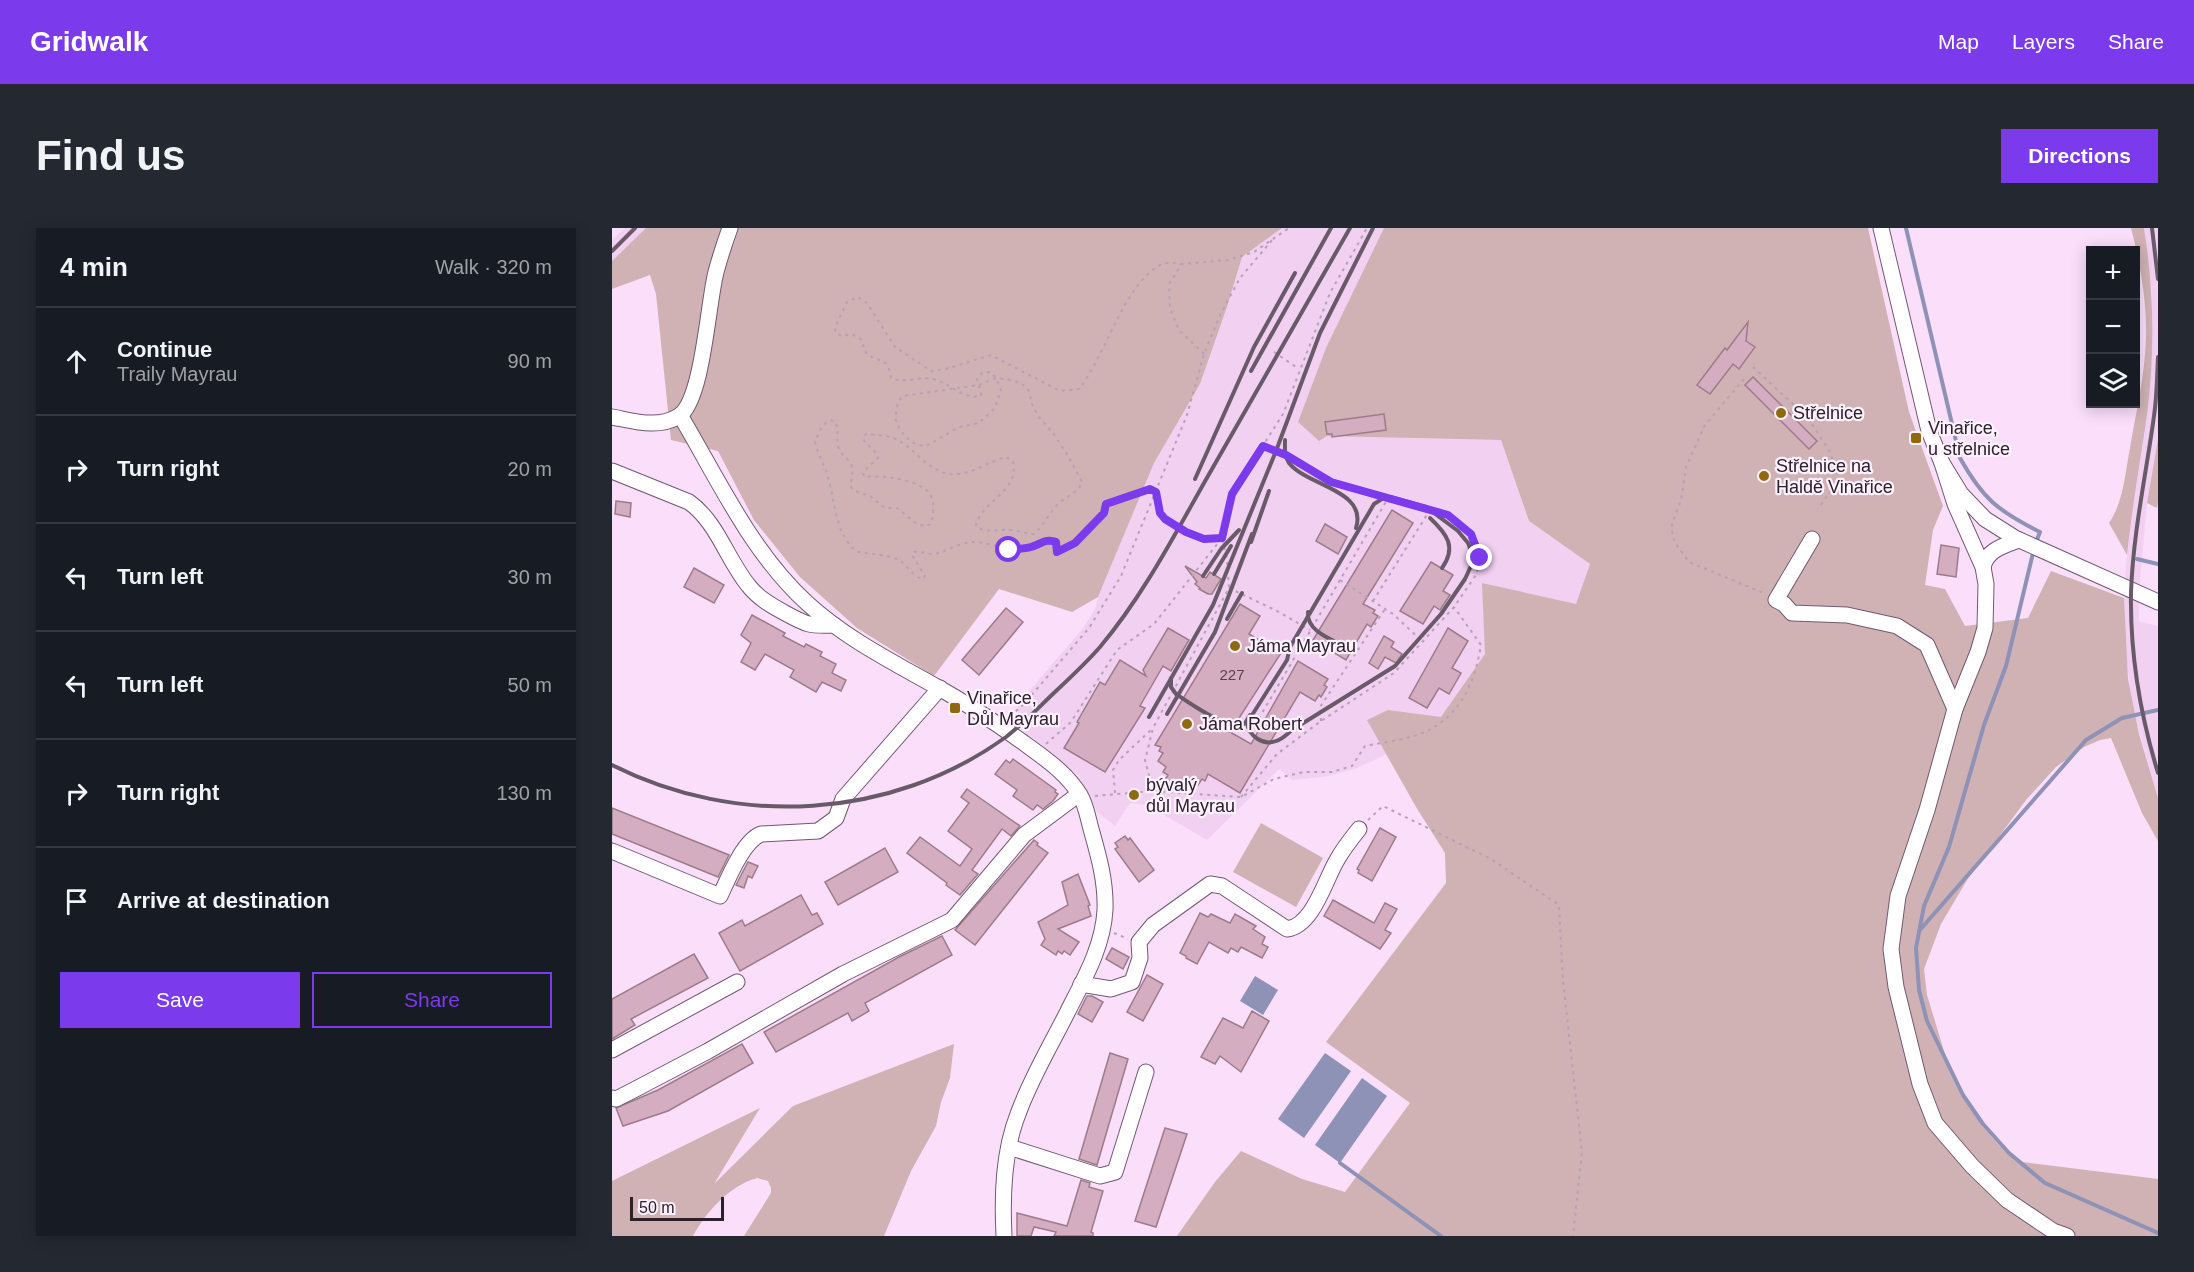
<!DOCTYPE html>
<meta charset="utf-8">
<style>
:root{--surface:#171b24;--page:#242831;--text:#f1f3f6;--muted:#9ea1a6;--line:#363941;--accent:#7c3aed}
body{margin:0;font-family:Helvetica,sans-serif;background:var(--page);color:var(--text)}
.controls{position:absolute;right:18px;top:18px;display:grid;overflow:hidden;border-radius:0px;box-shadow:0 3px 15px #0003}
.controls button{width:54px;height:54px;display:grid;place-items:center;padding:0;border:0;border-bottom:2px solid var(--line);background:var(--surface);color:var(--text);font:30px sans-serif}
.scale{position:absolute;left:18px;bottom:15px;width:94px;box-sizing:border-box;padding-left:6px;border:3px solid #2b212b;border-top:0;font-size:16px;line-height:21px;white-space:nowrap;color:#2b212b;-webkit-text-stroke:4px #fdf1fd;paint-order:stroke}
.stop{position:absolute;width:18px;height:18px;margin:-14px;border:4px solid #7c3aed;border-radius:50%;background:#fff}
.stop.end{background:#7c3aed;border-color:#fff;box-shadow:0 2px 6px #0008}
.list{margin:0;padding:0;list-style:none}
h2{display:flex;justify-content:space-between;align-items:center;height:78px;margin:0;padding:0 24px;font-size:26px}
h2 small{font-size:20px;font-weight:400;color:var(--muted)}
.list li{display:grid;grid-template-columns:39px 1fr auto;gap:18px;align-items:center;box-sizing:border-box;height:108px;padding:0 24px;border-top:2px solid var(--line)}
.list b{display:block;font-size:22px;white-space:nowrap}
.list p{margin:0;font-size:20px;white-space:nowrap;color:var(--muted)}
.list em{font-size:20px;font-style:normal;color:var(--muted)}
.actions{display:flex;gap:12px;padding:18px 24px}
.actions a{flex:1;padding:14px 0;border:2px solid var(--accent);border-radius:0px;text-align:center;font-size:21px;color:var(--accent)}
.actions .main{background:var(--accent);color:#fff}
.icon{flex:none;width:33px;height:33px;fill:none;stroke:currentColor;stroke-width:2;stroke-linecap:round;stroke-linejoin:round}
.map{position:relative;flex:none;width:1546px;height:1008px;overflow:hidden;border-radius:0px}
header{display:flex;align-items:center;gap:36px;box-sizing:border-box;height:84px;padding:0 30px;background:var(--accent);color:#fff}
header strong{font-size:28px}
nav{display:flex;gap:33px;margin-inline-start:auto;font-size:21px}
.intro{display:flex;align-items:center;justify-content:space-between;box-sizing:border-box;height:144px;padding:0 36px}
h1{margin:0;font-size:42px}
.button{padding:15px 27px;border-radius:0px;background:var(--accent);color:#fff;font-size:21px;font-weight:700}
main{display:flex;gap:36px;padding:0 36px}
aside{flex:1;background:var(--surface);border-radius:0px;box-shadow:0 3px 15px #0003}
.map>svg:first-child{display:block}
</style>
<header>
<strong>Gridwalk</strong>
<nav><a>Map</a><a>Layers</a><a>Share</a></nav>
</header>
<div class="intro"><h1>Find us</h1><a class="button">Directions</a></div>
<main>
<aside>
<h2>4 min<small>Walk · 320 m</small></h2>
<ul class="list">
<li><svg class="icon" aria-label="ahead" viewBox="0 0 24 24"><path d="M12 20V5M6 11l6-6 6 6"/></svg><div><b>Continue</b><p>Traily Mayrau</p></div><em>90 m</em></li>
<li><svg class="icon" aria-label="right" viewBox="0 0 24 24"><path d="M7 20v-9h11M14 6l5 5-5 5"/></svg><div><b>Turn right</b></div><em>20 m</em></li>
<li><svg class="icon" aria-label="left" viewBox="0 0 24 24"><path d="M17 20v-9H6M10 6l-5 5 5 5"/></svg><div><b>Turn left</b></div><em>30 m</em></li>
<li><svg class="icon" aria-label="left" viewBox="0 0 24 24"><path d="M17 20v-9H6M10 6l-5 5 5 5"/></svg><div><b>Turn left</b></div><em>50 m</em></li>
<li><svg class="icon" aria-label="right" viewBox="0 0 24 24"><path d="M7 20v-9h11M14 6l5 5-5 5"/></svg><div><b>Turn right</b></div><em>130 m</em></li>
<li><svg class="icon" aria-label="arrive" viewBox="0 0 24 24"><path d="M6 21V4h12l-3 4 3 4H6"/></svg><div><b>Arrive at destination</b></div></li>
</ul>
<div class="actions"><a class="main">Save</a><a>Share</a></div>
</aside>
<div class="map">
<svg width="1546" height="1008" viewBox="0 0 1546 1008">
<rect width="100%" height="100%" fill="#fadefa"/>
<g fill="#f2d0f2">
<polygon points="13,0 34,0 0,33 0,12"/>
<polygon points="670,0 772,0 761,25 708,188 793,210 889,212 917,293 978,336 965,377 879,429 824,503 743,541 716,548 681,552 667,541 595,612 535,577 518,575 503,598 485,584 467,548 411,502 416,497 406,489 406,476 472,399 484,379 486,369 542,235 588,156 615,80 630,29"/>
<polygon points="1532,0 1546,0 1546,211 1535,275 1527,363 1527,393 1546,398 1546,570 1520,477 1513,419 1512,362 1520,273 1535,185 1538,138 1540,64"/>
</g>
<g fill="#d0b1b4">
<polygon points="34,0 670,0 630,29 615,79 588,156 542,235 486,369 460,384 387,361 322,448 245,400 188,349 142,292 106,223 59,212 44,66 38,47 0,61 0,33"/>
<polygon points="772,0 1256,0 1297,184 1331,278 1321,302 1313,357 1333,361 1353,398 1416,390 1439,343 1512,370 1516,451 1527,506 1546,570 1546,613 1530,585 1499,510 1488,512 1472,519 1444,539 1414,572 1355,652 1329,696 1312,741 1315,767 1335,833 1350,865 1371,899 1387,917 1411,934 1546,951 1546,1008 565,1008 603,954 629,923 690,951 733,964 798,875 714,814 834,655 833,625 804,579 755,492 776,482 829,489 873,426 870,355 964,376 978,336 917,293 889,212 715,208 707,213 686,194 714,120"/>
<path d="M 1519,0 L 1532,0 C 1542,61 1543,125 1535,187 C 1528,234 1520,280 1515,327 L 1497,295 C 1512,273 1513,245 1518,220 C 1524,184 1533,147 1534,110 C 1535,73 1528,35 1519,0 Z"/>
<polygon points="1546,211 1546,274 1545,280 1535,275"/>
<polygon points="649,595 711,630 684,679 621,644"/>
<path d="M 342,816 L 338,850 L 329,874 L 324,898 L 299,943 L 272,1008 L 132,1008 L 159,965 L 159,960 L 156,953 L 145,950 C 117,958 94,984 81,1008 L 0,1008 L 0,953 L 148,880 L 102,956 L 181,878 Z"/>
</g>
<g fill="#8e92b6">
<polygon points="643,748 666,762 651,787 628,773"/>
<polygon points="713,825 739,843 692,910 666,891"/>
<polygon points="750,850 775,868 728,935 703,917"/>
</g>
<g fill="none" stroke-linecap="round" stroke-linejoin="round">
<g stroke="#8e92b6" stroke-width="4">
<path d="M 1294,0 L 1348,230 C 1371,271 1386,283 1428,304 L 1424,314"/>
<polyline points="1422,321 1394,438 1372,497 1337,619 1312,678 1304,720 1307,762 1315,793 1351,867 1371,896 1397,925 1433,955 1546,1005"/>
<polyline points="1525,331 1546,336"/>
<polyline points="1307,703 1474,512 1510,490 1546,482"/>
<polyline points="728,935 829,1008"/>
</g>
</g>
<g fill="#d5adc0" stroke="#9d7b8b" stroke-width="1.5">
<polygon points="1136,94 1134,113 1143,119 1127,141 1121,136 1098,166 1085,157 1113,120 1115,122"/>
<polygon points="1141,149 1205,213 1197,221 1133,157"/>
<polygon points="772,186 774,202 720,209 720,206 715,206 713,194"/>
<polygon points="4,273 19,275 18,289 3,286"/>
<polygon points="780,282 801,295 751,376 763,382 761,385 766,388 759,399 755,396 734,432 701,412"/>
<polygon points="713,296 735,309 726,326 704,313"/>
<polygon points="1329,317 1347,320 1344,349 1325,346"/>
<polygon points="819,334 841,347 831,363 838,367 828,382 822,378 811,396 788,383"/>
<polygon points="573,338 594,350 598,344 609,351 600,366 596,366 587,361 588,360 583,356 585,354"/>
<polygon points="82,340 112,357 102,375 72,359"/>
<polygon points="628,376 648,388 637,406 669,425 618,504 639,516 686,433 716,451 712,457 715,459 709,469 707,467 703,473 688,464 628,565 596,546 593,553 590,551 586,557 578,552 571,563 553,552 556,547 551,544 554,539 546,533 551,525 547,523 549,519 543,517"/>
<polygon points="394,380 411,394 367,447 350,432"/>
<polygon points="140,387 173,405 171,408 192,419 194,416 210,424 208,428 224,436 220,445 234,452 229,463 210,454 204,464 178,449 182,442 153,426 143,442 129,434 139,415 129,407"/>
<polygon points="556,400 577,412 559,443 551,438 528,478 533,480 493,544 452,520 467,495 465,494 488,454 493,457 508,432 534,448 531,442"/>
<polygon points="836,400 856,413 840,440 849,445 837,466 827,460 815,480 797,470"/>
<polygon points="772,408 782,414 779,419 790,426 784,435 773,429 766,441 757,435"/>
<polygon points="401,531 444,562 443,564 446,566 441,573 431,581 425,577 421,582 401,568 405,562 383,546 394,532 398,535"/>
<polygon points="355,561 408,598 399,608 390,601 360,642 366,646 348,667 334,657 335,655 295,625 308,609 348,638 360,621 336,603 357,575 349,569"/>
<polygon points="0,580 117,627 106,649 0,606"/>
<polygon points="768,600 784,609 760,653 746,645 747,642 745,641"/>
<polygon points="513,608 516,612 518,610 542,642 527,654 503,621 506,619 503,615"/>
<polygon points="422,612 426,615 425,617 436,625 363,717 343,702"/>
<polygon points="273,620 286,644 226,677 213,654"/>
<polygon points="136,634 146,638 140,650 136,648 132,660 124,657"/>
<polygon points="466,646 478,677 476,678 479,688 446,701 467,714 458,727 452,723 450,726 446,723 444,727 429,717 433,711 426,694 456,677 450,654"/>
<polygon points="189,667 200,687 205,685 211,696 128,743 107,705 130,692 133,698"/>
<polygon points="721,672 762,695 773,675 785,681 773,702 779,705 768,721 712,688"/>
<polygon points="588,685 596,689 599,686 618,695 623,686 644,698 641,701 653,709 650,716 656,719 650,730 629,719 626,724 619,720 616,725 597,714 585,736 574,730 574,728 568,725"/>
<polygon points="330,708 340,727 253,775 257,783 240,793 236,785 164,824 152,804 287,729"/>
<polygon points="500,720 517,729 511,741 494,731"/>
<polygon points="82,726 96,750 19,791 23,797 0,811 0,771"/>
<polygon points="535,747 551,756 531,793 515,784"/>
<polygon points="475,768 480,768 491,774 480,794 466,786"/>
<polygon points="640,783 657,793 629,844 608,828 603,836 589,829 611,790 631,800"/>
<polygon points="130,816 141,835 56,883 11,898 4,880 46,862"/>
<polygon points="498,825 516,831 485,937 467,931"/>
<polygon points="553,900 575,906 544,999 523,993"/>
<polygon points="469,952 478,955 477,959 491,963 479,1004 481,1005 481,1008 442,1008 444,1004 422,999 419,1008 405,1008 405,985 455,998"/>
</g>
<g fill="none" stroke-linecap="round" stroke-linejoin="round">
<defs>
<g id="minor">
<polyline points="1269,0 1317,203 1330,235 1349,266 1373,291 1403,310 1546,374"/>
<path d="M 68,187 C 106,251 139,324 195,375 C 233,410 279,433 325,459 C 354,475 384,495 412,515 C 432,530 454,544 468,567 C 474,577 476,590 479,601 C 487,629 494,654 493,682 C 491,719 472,751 456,783 C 439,817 419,850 406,886 C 391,924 390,968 392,1008"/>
<path d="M 0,189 C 22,193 46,201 67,188 C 91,172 96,74 104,44 C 108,29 113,14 118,0"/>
<polyline points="1330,235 1343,276 1371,339 1374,356 1373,400 1366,424 1343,481 1315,582 1286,668 1279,721 1284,759 1308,856 1323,895 1360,938 1395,972 1441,1003 1455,1008"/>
<path d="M 0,243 L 77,274 C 105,294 115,331 136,357 C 146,370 160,378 173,385 C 195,397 197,398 222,397"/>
<polyline points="1200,311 1164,372 1172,376 1180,385 1235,387 1285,398 1315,417 1343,481"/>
<path d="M 1371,339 C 1375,322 1391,318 1407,312"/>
<path d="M 0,623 L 108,668 C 116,651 131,613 149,606 L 206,603 L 224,590 L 231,571 L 328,460"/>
<path d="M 469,756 L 499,761 L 520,754 L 528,730 L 527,714 L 541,697 L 598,656 L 610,658 L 675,701 C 701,698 713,652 725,632 C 731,621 739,611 747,601"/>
<polyline points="0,822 125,754"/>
<polyline points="0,870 4,871 18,864 96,823 231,746 340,692 412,607 467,566"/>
<polyline points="397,919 488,948 503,944 534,844"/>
</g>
</defs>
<use href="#minor" stroke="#715972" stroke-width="17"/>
<g stroke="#b7a1b7" stroke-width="2" stroke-dasharray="3 4.5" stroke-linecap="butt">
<polyline points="662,124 687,141"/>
<polyline points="592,126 567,102 558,80 557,56 570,36 616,32 642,24 677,0"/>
<polyline points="1141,139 1196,190 1218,224 1227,251 1206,281"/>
<polyline points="1132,151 1093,197 1074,239 1069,272 1059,299 1063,315 1077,334 1154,366"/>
<path d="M 544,264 L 538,261 L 494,276 L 492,285 L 463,315 L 445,324 L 444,314 C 433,310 420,319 408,321 C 391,323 378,314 362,314 C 347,314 333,325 321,326 C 314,326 309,323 302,324 L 300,327 L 313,348 L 310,351 C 299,347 295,336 285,331 C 274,326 249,326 244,323 C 223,306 223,273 216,249 C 213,237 206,227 203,214 C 207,205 211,190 223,193 C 228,202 223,213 227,221 C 229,227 236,230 239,236 C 243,244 238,251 239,259 L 243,263 L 258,268 L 273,280 L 285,280 L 305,296 L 314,298 L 319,296 C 321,287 323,276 319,268 C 310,251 270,247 253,249 L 251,246 L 253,242 L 266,230 C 264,221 253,218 251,209 L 254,206 C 265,207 276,207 286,212 C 305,223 321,249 346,246 C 364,244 378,233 394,229 L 401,233 C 408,265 369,272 364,298 C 373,306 386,301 397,302 C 406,302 413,306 422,306 C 432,297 437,285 446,276 C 454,268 467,265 470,254 L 455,226 L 441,205 L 426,188 L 420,176 L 417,163 L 410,156 L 400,152 L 384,150 L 367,157 L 291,168 L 286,174 L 283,190 L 288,202 L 296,211 L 305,217 L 314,218 L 347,199 L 367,195 L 383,180 L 389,162 L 384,150 L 378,144 L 370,145 L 365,151 C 367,157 369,162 369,168 C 351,172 338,155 321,151 C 307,148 293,156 279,150 L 276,137 C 261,126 254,134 250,112 L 240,106 L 229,108 L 223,104 L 224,97 L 235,74 L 246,69 L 255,75 L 283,119 L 319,143 L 334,141 L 379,127 L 448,163 L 467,161 C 494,127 511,58 548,37 C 555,33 562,35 570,36"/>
<polyline points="544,266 548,285 553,291 574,304 592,311 610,310"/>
<polyline points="728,352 781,386 811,414"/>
<polyline points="617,360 665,383 698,402"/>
<polyline points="761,373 818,282"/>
<polyline points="398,488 412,476 477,400 509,348 575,187 592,126 609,85 628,50 661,11"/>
<polyline points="709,493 708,479 773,381"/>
<polyline points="643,497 775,272"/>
<polyline points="434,516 459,494 505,422 542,396 610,310"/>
<polyline points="541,563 533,532 541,500 617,360 615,331 610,310 620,266 671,186 718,65 755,0"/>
<polyline points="503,565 501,542 507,532 541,500"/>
<path d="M 483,568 L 541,563 L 629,569 L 662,551 L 692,544 L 720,544 L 740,538 L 753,518 C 772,514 801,511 817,502 C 851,484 863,452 869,417 L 842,379"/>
<polyline points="629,569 665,526 709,493 782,445 842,379 864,347 868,330 859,306 836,287 719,254 674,227 651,218"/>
<polyline points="756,592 771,578 879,631 947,677 951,753 970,924 961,1008"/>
<polyline points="502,705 516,711"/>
</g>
<use href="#minor" stroke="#fff" stroke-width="15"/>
<g stroke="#695a69" stroke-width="4">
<polyline points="1540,0 1546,51"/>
<polyline points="0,23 23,0"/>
<path d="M 1546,129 C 1545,148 1545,168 1542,188 C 1534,247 1521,305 1519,365 C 1518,427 1528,486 1546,545"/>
<polyline points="639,143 719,0"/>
<path d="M 673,212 C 673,220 672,228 677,235 C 695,258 756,262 744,300"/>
<polyline points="583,251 642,119 683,45"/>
<path d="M 773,269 L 778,269 L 814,279 L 846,303 L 856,315 L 860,325 L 859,338 L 853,351 L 829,386 L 783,438 L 680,502 C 675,506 670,512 664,513 C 651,518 637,508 635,495 L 675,432 L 678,419 L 762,276 Z"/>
<path d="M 818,290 C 835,306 845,319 830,340"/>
<polyline points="639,314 657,263"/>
<polyline points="602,346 619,318"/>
<polyline points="591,348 609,321 627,302"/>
<path d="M 696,384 C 694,404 722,412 736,420"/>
<polyline points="615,391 630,365"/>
<path d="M 559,450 L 559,459 L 564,466 C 576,474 620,506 633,495 C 635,493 636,490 638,487"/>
<polyline points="555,486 603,404 640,306"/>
<polyline points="537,489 601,377 664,223 708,105 761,0"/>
<path d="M 0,537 C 125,600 279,592 394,509 C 412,495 427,479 444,463 C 459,449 474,435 488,419 C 531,368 563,306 596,248 C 643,165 691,83 738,0"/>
</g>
</g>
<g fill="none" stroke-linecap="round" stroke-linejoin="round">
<path stroke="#7c3aed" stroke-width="8" d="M 397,322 C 404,321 412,321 419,319 C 429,316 434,310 444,314 L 445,324 L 463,315 L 492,285 L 494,276 L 538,261 L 544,264 L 548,285 L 553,291 L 574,304 L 592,311 L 610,310 L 620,266 L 651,218 L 674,227 L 719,254 L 836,287 L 859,306 L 868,330"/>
</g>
<g fill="#90690f" stroke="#fdf1fd" stroke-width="2">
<circle cx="1169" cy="185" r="6"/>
<rect x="1298" y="204" width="12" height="12" rx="3"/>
<circle cx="1152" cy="248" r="6"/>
<circle cx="623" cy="418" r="6"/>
<rect x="337" y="474" width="12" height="12" rx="3"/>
<circle cx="575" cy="496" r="6"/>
<circle cx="522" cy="567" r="6"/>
</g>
<g text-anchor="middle" stroke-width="4.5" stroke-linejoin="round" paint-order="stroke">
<g font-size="15" fill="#564450">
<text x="620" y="452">227</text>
</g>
<g font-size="18" fill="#2b212b" stroke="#fdf1fd" text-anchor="start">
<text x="1181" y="191">Střelnice</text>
<text x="1316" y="206">Vinařice,<tspan x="1316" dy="21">u střelnice</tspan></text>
<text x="1164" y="244">Střelnice na<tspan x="1164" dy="21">Haldě Vinařice</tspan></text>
<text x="635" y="424">Jáma Mayrau</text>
<text x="355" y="476">Vinařice,<tspan x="355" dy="21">Důl Mayrau</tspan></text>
<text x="587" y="502">Jáma Robert</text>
<text x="534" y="563">bývalý<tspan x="534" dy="21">důl Mayrau</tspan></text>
</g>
</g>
</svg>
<div class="controls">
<button>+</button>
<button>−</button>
<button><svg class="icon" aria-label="layers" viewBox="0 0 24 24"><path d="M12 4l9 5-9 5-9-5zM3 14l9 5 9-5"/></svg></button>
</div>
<div class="scale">50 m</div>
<div class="stop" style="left:397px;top:322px"></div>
<div class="stop end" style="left:868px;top:330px"></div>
</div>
</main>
